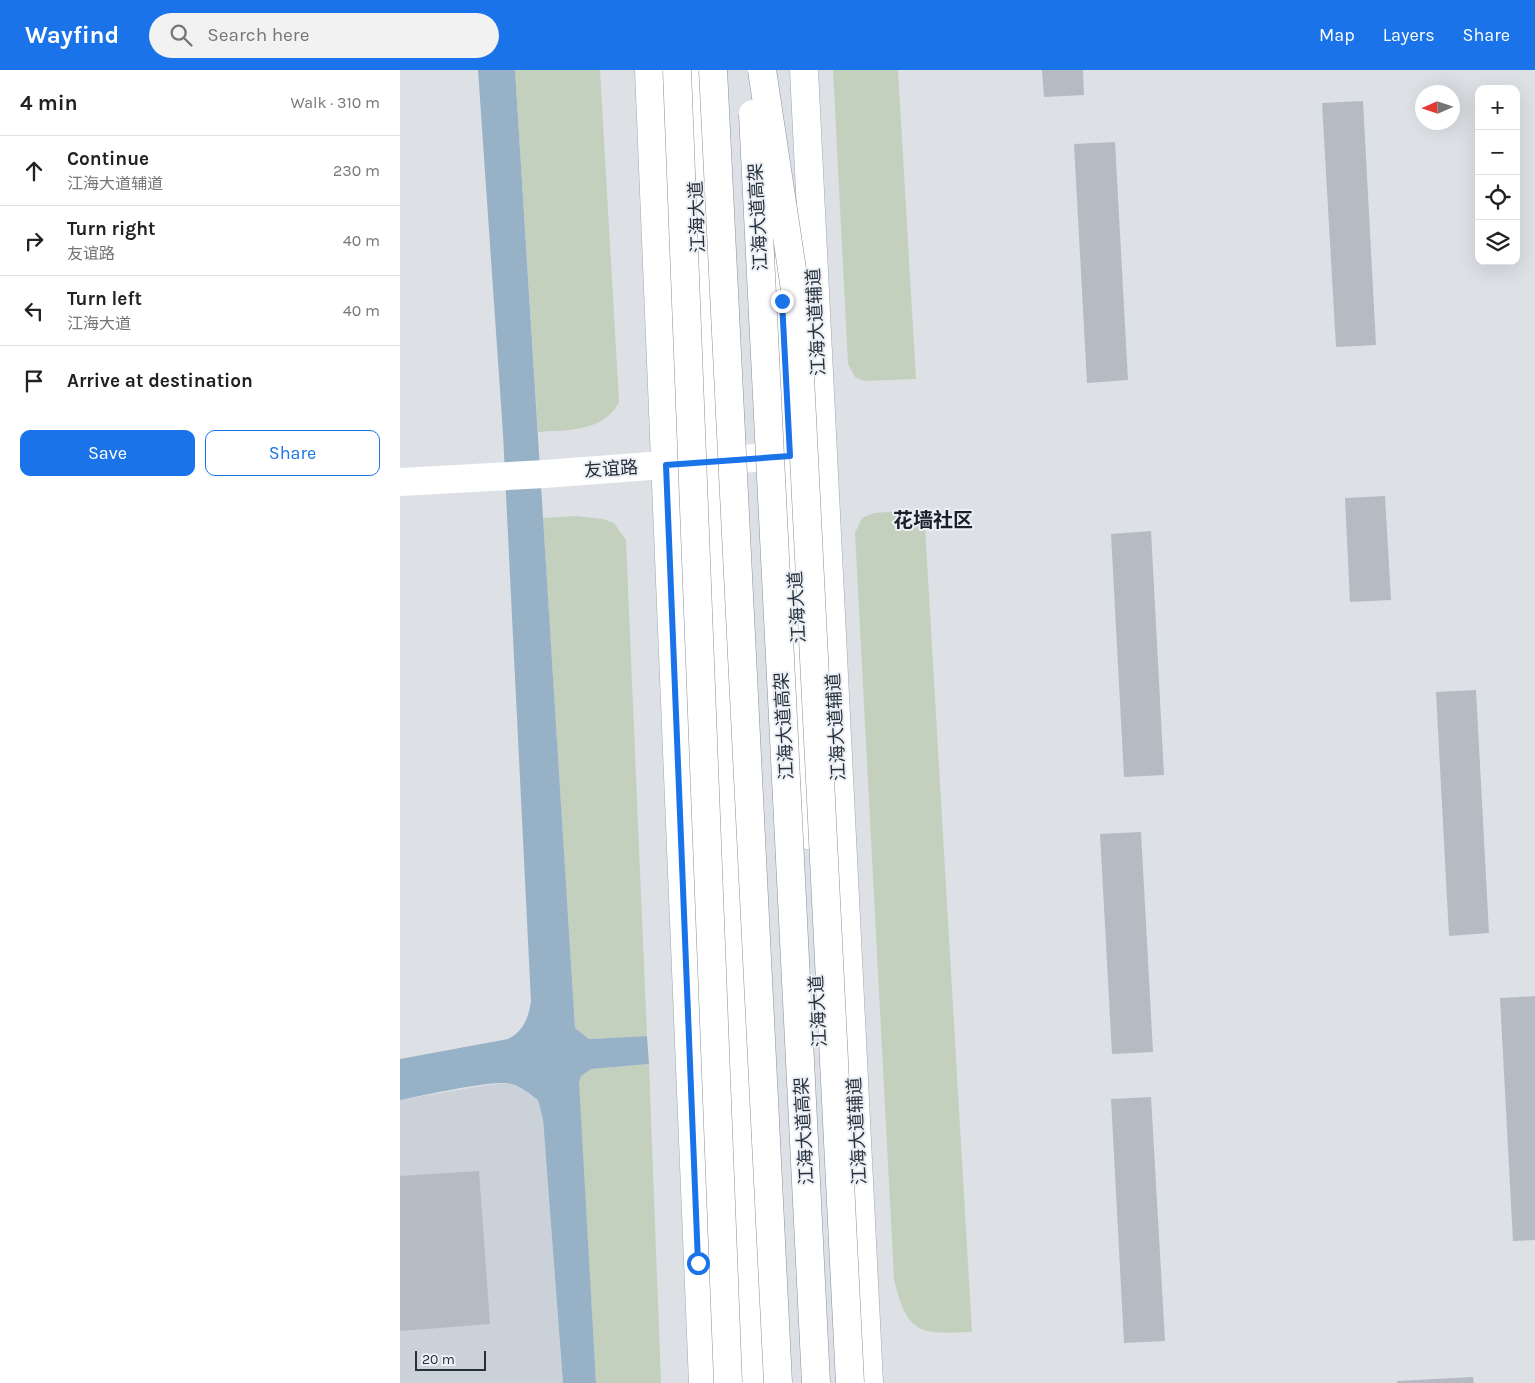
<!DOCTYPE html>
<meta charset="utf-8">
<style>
:root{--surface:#fff;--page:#f2f2f2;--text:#222;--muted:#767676;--line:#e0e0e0;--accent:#1a73e8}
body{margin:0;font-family:Karla,"Noto Sans SC",sans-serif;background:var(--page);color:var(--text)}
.controls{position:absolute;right:15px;top:15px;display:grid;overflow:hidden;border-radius:10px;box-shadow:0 5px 20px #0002}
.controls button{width:45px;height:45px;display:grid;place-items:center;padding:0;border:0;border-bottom:1px solid var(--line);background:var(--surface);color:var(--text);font:25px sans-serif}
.compass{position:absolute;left:1015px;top:15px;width:45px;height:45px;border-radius:50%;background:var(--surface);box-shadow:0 5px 20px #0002;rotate:267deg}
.scale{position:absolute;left:15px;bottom:12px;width:71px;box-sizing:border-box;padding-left:5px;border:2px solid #26303d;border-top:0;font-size:14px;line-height:18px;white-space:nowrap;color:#26303d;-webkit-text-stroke:4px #ecf0f4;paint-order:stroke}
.stop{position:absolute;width:15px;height:15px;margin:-11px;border:4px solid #1a73e8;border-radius:50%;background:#fff}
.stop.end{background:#1a73e8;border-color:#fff;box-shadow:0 1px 5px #0008}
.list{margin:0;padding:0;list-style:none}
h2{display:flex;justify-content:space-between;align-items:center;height:65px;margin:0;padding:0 20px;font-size:21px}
h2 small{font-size:16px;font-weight:400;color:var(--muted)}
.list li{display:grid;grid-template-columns:32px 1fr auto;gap:15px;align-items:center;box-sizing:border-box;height:70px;padding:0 20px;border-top:1px solid var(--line)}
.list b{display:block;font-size:19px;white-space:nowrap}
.list p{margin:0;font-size:16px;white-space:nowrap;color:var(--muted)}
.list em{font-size:16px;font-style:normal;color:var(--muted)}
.actions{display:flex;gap:10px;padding:15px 20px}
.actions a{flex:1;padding:11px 0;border:1px solid var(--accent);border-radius:10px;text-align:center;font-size:18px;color:var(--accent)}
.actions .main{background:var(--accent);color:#fff}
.icon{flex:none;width:28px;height:28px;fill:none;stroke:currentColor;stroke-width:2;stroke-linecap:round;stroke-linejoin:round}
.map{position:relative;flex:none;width:1135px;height:1313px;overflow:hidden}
header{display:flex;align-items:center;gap:30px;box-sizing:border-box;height:70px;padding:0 25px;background:var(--accent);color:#fff}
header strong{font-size:24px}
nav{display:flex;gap:28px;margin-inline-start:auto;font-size:18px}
.search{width:350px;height:45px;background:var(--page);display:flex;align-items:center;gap:12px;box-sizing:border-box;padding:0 18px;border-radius:28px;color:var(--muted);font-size:19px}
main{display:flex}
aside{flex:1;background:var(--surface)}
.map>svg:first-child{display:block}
</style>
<header>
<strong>Wayfind</strong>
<div class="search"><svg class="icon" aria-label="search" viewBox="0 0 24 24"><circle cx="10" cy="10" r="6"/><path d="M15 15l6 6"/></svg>Search here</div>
<nav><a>Map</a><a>Layers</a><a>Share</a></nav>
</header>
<main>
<aside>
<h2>4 min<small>Walk · 310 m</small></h2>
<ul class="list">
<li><svg class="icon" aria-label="ahead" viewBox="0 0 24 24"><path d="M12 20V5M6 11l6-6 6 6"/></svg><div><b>Continue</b><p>江海大道辅道</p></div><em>230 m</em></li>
<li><svg class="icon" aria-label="right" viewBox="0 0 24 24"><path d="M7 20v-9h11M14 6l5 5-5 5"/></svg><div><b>Turn right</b><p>友谊路</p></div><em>40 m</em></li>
<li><svg class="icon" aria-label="left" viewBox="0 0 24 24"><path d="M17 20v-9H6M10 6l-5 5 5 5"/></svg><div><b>Turn left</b><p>江海大道</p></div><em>40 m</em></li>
<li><svg class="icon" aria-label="arrive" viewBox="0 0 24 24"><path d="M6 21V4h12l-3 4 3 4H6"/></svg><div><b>Arrive at destination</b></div></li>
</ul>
<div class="actions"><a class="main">Save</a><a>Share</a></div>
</aside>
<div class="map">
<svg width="1135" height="1313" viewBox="0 0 1135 1313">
<rect width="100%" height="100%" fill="#dde1e6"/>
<polygon fill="#cbd1d8" points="110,1013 125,1020 138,1030 143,1049 163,1313 0,1313 0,1030 87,1015"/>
<g fill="#c4d0be">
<path d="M 115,0 L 200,0 L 219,332 C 204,362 167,360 138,362 Z"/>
<polygon points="433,0 498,0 516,309 464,311 455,307 448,294"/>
<path d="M 524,439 L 572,1262 C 519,1264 507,1265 494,1209 L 455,463 L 462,448 L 474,443 Z"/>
<polygon points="176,446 203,449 214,453 226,470 247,966 189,969 175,958 143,448"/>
<polygon points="249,994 261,1313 196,1313 178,1013 180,1006 191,999"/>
</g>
<path fill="#97b2c7" d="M 78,0 L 115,0 L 175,958 L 189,969 L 247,966 L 249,994 L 191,999 L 181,1006 L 179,1013 L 196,1313 L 163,1313 L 143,1049 L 138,1030 C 130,1024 122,1017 112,1014 C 94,1009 22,1026 0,1030 L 0,989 L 108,969 C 124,961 128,948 131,932 L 103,364 Z"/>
<g fill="#b4bbc3">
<polygon points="642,0 683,0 684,25 644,27"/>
<polygon points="963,31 976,275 936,277 922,33"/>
<polygon points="715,72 728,310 687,313 674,74"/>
<polygon points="985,426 991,530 950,532 945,428"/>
<polygon points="751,461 764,705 724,707 711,464"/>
<polygon points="1076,620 1089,863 1049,866 1036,622"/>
<polygon points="741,762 753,982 712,984 700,764"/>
<polygon points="1135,926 1135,1170 1113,1171 1100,928"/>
<polygon points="751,1027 765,1271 724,1273 711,1029"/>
<polygon points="79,1101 90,1254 0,1261 0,1106"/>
<polygon points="1073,1307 1074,1313 997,1313 997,1311"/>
</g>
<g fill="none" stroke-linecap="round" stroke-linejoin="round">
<defs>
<g id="primary">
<polyline points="249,0 303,1313"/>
<polyline points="291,0 351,1313"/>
<polyline points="404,0 469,1313"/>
<polyline points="381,198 409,765"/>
</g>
</defs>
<use href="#primary" stroke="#9ca7b2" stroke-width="29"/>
<polyline stroke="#fff" stroke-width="28" points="0,412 145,404 394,385"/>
<use href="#primary" stroke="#fff" stroke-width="28"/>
<defs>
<g id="highway-bridge">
<polyline points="277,0 328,1313"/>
<polyline points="313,0 378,1313"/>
<polyline points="362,0 396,226 450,1313"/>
<polyline points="353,44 416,1313"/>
</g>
</defs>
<use href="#highway-bridge" stroke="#84909d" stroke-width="29" stroke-linecap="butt"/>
<use href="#highway-bridge" stroke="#fff" stroke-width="28"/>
</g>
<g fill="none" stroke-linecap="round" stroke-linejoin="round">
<polyline stroke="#1a73e8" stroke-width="6" points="298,1193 266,395 390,386 382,231"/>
</g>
<g text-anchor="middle" stroke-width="4" stroke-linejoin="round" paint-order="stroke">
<g font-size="18" fill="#26303d" stroke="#ecf0f4">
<text transform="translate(297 147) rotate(-92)" y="6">江海大道</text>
<text transform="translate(358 147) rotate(-93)" y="6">江海大道高架</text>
<text transform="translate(416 252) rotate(-93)" y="6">江海大道辅道</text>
<text transform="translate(211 399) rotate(-4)" y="6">友谊路</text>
<text transform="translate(397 537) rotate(-93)" y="6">江海大道</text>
<text transform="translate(384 656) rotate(-93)" y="6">江海大道高架</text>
<text transform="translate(436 657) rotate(-93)" y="6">江海大道辅道</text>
<text transform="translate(418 941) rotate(-93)" y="6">江海大道</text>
<text transform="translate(404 1061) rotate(-93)" y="6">江海大道高架</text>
<text transform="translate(457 1061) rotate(-93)" y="6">江海大道辅道</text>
</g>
<g font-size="20" font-weight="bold" fill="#19212d" stroke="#ecf0f4">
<text x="533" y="457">花墙社区</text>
</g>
</g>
</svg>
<div class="controls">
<button>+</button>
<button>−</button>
<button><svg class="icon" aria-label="locate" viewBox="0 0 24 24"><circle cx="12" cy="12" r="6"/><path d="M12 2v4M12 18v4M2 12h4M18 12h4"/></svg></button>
<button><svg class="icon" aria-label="layers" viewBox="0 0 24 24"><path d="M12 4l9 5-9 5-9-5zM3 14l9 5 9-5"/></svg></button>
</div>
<svg class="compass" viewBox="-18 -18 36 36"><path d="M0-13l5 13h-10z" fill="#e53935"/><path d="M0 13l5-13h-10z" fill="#767676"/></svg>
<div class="scale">20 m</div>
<div class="stop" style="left:298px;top:1193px"></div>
<div class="stop end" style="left:382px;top:231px"></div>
</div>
</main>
